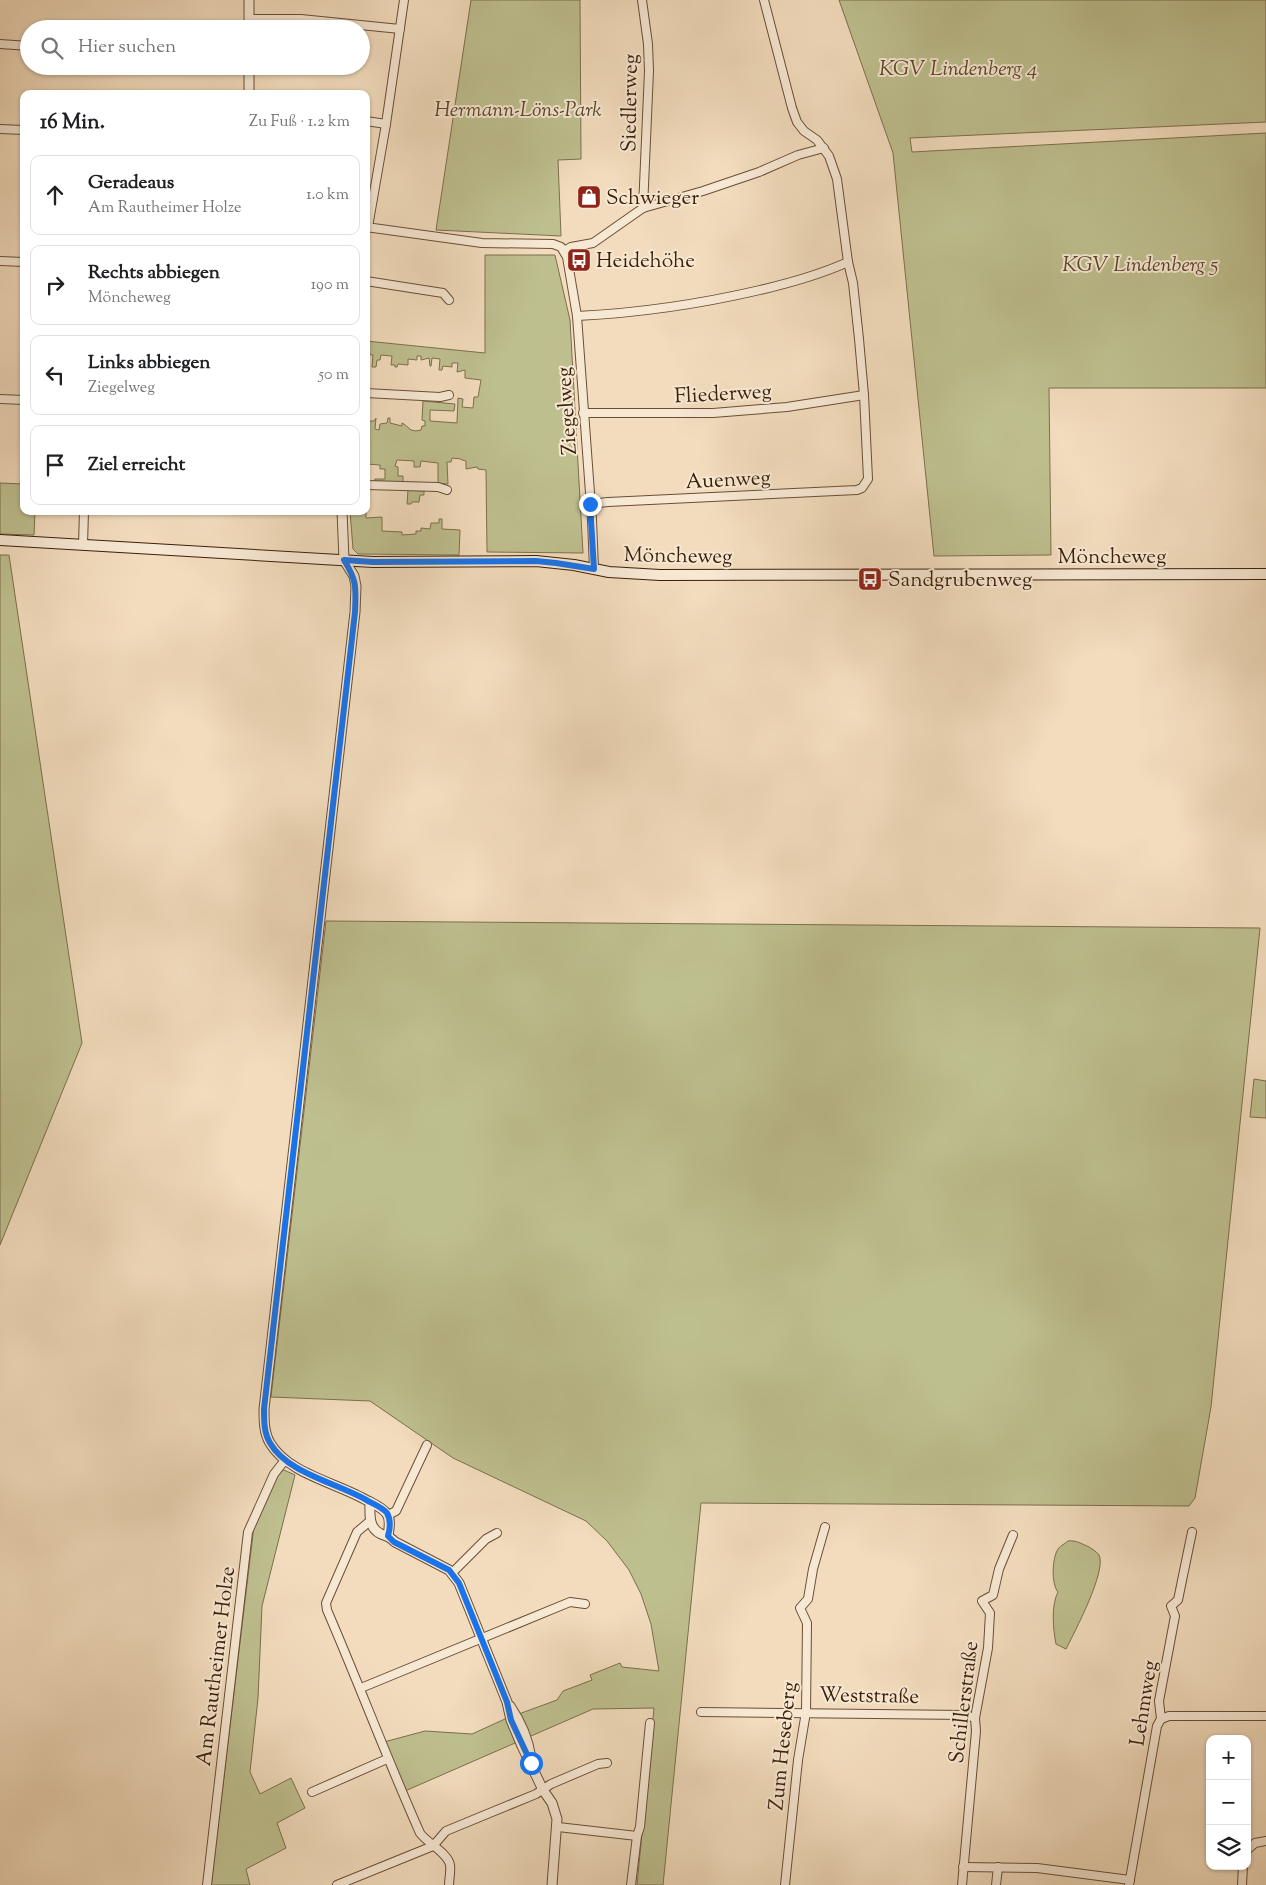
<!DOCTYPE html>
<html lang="de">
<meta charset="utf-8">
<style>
:root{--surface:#fff;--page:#f2f2f2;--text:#202124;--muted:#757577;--line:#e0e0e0}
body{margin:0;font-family:"Sorts Mill Goudy",serif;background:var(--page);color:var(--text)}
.controls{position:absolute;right:15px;bottom:15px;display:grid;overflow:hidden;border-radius:10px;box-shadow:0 1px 4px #0004}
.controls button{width:45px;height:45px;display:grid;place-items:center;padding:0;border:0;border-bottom:1px solid var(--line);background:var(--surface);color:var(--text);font:25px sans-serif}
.stop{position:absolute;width:15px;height:15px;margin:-11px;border:4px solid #1a73e8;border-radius:50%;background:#fff}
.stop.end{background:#1a73e8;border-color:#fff;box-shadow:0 1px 5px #0008}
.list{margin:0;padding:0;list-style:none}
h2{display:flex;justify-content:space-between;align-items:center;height:65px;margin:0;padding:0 20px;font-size:21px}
h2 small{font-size:16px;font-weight:400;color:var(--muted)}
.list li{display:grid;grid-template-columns:32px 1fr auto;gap:15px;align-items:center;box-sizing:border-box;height:80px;margin:0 10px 10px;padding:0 10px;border:1px solid var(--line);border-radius:10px}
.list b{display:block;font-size:19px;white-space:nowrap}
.list p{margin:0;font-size:16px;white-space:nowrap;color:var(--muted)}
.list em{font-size:16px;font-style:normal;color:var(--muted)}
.icon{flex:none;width:28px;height:28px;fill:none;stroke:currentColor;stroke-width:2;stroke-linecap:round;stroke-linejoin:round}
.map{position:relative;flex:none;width:1266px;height:1885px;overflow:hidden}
.search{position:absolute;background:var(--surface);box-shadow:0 1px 4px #0004;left:20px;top:20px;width:350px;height:55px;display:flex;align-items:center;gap:12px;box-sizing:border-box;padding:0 18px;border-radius:28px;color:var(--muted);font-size:19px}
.panel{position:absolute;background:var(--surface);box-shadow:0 1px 4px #0004;left:20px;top:90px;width:350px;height:425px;border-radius:10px}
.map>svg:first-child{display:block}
</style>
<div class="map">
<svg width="1266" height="1885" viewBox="0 0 1266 1885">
<rect width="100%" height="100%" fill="#f2dcbd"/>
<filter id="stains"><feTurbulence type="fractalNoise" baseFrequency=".004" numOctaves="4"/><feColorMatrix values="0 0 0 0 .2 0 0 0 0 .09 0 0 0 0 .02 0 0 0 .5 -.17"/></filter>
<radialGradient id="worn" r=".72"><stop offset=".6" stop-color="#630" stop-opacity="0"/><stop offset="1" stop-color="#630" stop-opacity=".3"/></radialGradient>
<g fill="#bebf8f" stroke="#7d6f4c">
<polygon points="471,0 580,0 581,159 558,160 561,236 436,230"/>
<polygon points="839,0 1266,0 1266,122 910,138 912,152 1266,133 1266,388 1049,388 1051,555 934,556 893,153"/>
<polygon points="485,255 555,255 570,320 583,553 487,552 486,470 478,469 477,467 466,469 466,461 462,460 461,459 452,458 451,462 447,462 448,484 438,483 438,463 421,461 420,467 414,467 414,461 397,460 395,466 398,467 398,476 403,476 403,482 375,481 375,479 385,479 385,469 380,469 380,465 366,464 366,421 374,421 376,418 375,429 379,430 380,424 387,423 388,418 390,418 390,423 402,426 402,423 404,424 411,430 416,431 421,430 422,426 425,426 425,421 422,420 423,401 455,404 454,411 430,410 430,421 457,423 458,398 463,399 462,407 473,408 474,397 478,397 481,380 465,378 465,370 457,372 458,363 452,363 452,367 443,366 442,370 439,370 440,359 432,358 431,366 430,366 429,358 421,360 421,356 417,356 417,360 408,359 408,365 398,364 397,367 395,367 395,365 391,365 392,356 381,355 380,360 377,360 376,367 372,367 373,355 366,354 366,341 485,353"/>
<polygon points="0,483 24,484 24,511 35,511 34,535 0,534"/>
<polygon points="408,490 424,491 424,495 420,495 419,502 412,502 411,504 407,504"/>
<polygon points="350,511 366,511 366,518 382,517 382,531 402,532 402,535 416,534 416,531 421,531 421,528 430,529 431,523 439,523 439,519 442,519 442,529 460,530 459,555 358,554 353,549"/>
<polygon points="0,555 9,555 82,1043 0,1245"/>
<polygon points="326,921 1260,928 1211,1407 1195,1498 1189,1506 701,1503 663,1885 637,1885 654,1708 593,1709 405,1791 384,1742 425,1731 472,1734 505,1719 557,1700 563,1691 592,1680 590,1675 620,1663 622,1667 659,1671 651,1624 641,1594 629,1570 607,1541 586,1521 453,1458 370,1401 271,1397"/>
<polygon points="1254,1079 1266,1081 1266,1118 1250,1117"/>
<polygon points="284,1470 295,1475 262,1606 258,1698 250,1772 260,1794 291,1778 305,1808 277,1823 286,1848 246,1869 250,1885 211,1885 254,1526 275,1477 280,1472"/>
<path d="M 1068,1541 C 1075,1540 1080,1543 1087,1546 C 1091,1548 1096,1551 1099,1555 C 1107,1571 1074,1633 1066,1649 L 1056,1644 C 1053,1629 1051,1605 1058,1592 C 1051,1584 1052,1558 1058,1549 C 1061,1545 1065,1544 1068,1541 Z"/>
</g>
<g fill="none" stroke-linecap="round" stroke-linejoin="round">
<defs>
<g id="minor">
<polyline points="642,0 648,44 649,71 643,208"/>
<polyline points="249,19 301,19 400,29"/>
<polyline points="0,44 29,46"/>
<polyline points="366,121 386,124"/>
<polyline points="0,129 24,130"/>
<polyline points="366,227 482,243 553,244 561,247 567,257 577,316 592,520 594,569"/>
<polyline points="368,227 386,124 404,0"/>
<polyline points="564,251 571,247 593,243 643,208 703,191 759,172 798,155 824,148"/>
<polyline points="0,261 24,262"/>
<polyline points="366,281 443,293 449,300"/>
<path d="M 577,316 C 639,313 700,304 760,290 C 790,283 819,275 848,262"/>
<polyline points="366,393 440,397 449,395"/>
<polyline points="0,399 24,400"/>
<polyline points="583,413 713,413 787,407 864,395"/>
<polyline points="366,485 438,487 447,490"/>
<polyline points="590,504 608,502 857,490 862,488 868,479 864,395 859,339 853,283 848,262 837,179 829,156 817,140 804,131 797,122 792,108 764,0"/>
<polyline points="83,545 84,511"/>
<polyline points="388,1515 396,1511 427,1445"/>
<path d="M 370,1521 L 357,1532 L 326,1603 L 327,1610 C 359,1684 387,1759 420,1833 C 427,1843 448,1853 450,1865 C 451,1871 449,1879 449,1885"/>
<polyline points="452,1573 486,1539 497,1533"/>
<polyline points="361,1688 570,1602 585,1604"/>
<polyline points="701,1712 965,1715 975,1718"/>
<polyline points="1161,1719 1169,1716 1266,1716"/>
<polyline points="312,1792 387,1759"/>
<polyline points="558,1827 637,1836 640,1827 650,1723"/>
<polyline points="1247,1850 1255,1843 1266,1841"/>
<polyline points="963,1867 1037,1868 1130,1880"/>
<polyline points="207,1885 248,1532 274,1474 285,1460"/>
<polyline points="337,1885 433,1846 446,1831 536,1794 551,1784 598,1764 607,1763"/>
<polyline points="631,1885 637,1836"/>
<polyline points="785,1885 798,1760 806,1712 807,1623 800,1608 808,1599 813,1569 825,1527"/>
<polyline points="962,1885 976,1731 975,1718 988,1648 990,1613 982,1601 993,1595 999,1569 1013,1535"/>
<polyline points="996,1885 998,1867"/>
<polyline points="1129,1885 1157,1726 1161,1719 1159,1701 1175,1616 1171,1606 1178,1600 1192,1532"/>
<polyline points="1242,1885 1243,1866"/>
</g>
<g id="tertiary">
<polyline points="249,29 249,0"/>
<polyline points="249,94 249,66"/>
<path d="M 342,511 L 344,560 L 354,576 L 356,586 L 355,612 L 264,1409 C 264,1421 264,1433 270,1443 C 288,1474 338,1483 368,1501 C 374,1504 383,1508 387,1514 C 391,1520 389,1529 388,1536"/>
<path d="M 370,1502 C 370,1514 368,1528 381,1534 C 387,1536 390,1537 395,1542 L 449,1570 L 459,1583 L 507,1702 L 511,1720 L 522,1746 L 543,1790 L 552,1803 L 557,1819 L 552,1885"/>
<path d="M 510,1706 C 521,1722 528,1738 531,1758"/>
</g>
<polyline id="secondary" points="0,540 373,562 536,561 574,565 609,572 660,575 1266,574"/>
</defs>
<use href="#minor" stroke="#6a4e35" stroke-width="10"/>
<use href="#tertiary" stroke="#6a4e35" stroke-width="11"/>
<use href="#secondary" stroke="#3c1f08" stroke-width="12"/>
<use href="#minor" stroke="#f7e8d4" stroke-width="8"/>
<use href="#tertiary" stroke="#f7e8d4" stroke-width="9"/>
<use href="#secondary" stroke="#f7e8d4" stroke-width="10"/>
</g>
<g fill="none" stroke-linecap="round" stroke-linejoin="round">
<path stroke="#1a73e8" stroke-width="6" d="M 531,1763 L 511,1720 L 507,1702 L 459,1583 L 449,1570 L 394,1542 L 388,1536 C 390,1529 391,1520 387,1513 C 383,1508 374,1504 368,1501 C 338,1483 288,1474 270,1443 C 264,1433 264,1421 264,1409 L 355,612 C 356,587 357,581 344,560 L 373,562 L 536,561 L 556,563 L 594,569 L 590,504"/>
</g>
<defs>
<symbol id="shop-square" viewBox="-11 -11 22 22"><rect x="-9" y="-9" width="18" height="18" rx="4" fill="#8f2418" stroke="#f7e8d4"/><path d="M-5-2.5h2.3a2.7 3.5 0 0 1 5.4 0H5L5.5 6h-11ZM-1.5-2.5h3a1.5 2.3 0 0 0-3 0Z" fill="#fff"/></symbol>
<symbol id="bus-square" viewBox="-11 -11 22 22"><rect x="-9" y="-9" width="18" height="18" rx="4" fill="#8f2418" stroke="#f7e8d4"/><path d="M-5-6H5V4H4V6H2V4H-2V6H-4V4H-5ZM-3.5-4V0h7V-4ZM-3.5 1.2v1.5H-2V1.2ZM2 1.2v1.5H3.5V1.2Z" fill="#fff"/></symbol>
</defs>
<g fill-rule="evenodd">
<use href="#shop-square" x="575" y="183" width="28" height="28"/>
<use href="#bus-square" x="565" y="246" width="28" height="28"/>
<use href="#bus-square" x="856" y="565" width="28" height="28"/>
</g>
<g text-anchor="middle" stroke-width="4" stroke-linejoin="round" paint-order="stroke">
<g font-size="21" font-style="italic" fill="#5c472a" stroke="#f7e8d4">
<text x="958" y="75">KGV Lindenberg 4</text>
<text x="518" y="116">Hermann-Löns-Park</text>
<text x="1140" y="271">KGV Lindenberg 5</text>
</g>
<g font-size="21" fill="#3c1f08" stroke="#f7e8d4">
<text transform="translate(629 103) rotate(-89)" y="7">Siedlerweg</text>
<text transform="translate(723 393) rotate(-3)" y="7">Fliederweg</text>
<text transform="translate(566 411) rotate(-94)" y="7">Ziegelweg</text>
<text transform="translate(728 479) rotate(-3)" y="7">Auenweg</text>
<text transform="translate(678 555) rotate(1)" y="7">Möncheweg</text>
<text x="1112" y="563">Möncheweg</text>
<text transform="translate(215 1666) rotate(-83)" y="7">Am Rautheimer Holze</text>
<text transform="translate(869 1695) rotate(1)" y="7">Weststraße</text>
<text transform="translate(963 1702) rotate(-83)" y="7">Schillerstraße</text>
<text transform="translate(1143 1703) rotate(-81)" y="7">Lehmweg</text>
<text transform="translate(782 1746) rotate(-84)" y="7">Zum Heseberg</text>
</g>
<g font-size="21" fill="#3c1f08" stroke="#f7e8d4" text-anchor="start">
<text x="606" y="204">Schwieger</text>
<text x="596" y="267">Heidehöhe</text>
<text x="888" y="586">Sandgrubenweg</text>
</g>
</g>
<rect width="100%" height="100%" filter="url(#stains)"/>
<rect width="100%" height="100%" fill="url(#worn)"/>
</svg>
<div class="controls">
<button>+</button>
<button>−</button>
<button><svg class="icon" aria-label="layers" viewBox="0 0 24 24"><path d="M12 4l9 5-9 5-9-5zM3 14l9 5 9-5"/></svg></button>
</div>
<div class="stop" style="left:531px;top:1763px"></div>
<div class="stop end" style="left:590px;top:504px"></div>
<div class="search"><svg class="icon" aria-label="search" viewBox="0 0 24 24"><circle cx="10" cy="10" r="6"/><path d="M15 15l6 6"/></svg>Hier suchen</div>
<section class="panel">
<h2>16 Min.<small>Zu Fuß · 1.2 km</small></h2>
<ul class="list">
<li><svg class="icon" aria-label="ahead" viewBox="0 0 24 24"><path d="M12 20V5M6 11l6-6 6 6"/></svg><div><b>Geradeaus</b><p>Am Rautheimer Holze</p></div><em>1.0 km</em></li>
<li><svg class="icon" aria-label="right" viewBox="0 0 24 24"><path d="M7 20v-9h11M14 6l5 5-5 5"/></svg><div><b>Rechts abbiegen</b><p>Möncheweg</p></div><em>190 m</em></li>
<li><svg class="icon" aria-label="left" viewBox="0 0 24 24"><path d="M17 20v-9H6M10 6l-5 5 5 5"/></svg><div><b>Links abbiegen</b><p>Ziegelweg</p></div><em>50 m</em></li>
<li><svg class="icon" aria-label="arrive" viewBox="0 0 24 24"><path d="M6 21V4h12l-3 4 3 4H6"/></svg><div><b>Ziel erreicht</b></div></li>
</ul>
</section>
</div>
